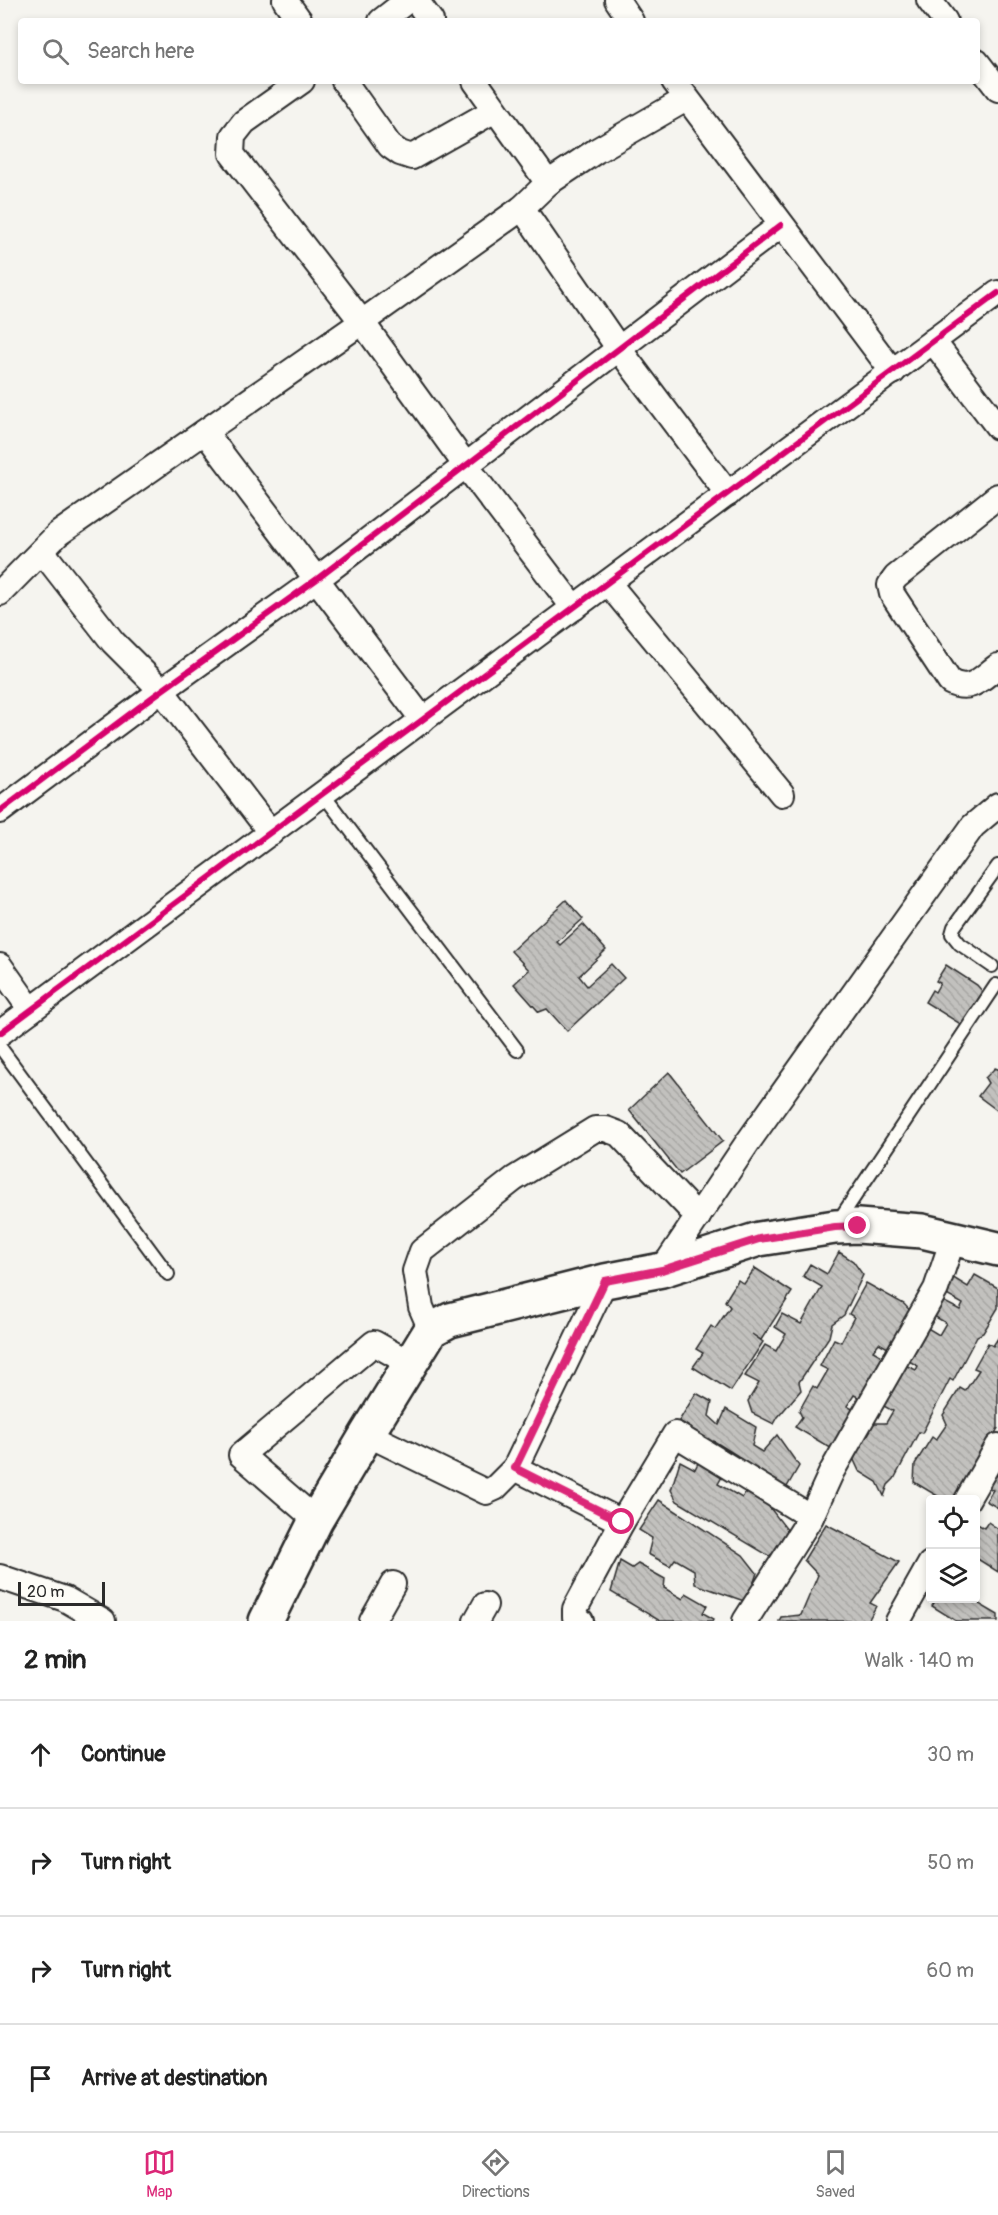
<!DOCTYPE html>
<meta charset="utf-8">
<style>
:root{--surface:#fff;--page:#f2f2f2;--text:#222;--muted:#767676;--line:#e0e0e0;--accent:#db2777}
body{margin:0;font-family:Pangolin,sans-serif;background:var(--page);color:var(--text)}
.controls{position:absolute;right:18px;bottom:18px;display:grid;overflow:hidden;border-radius:6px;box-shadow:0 3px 9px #0003}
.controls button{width:54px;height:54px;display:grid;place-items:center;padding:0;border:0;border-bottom:2px solid var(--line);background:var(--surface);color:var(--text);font:30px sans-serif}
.scale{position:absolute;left:18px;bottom:15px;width:87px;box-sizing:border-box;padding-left:6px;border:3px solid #2b2b2b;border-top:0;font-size:16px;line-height:21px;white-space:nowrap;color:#2b2b2b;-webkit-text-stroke:4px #fdfcf7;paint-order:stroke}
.stop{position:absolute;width:18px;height:18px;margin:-14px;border:4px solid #db2777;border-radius:50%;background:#fff}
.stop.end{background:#db2777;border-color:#fff;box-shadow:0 2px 6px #0008}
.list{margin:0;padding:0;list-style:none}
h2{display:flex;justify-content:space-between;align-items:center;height:78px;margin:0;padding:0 24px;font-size:26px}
h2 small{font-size:20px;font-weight:400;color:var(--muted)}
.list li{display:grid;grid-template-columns:39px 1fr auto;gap:18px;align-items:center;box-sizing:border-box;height:108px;padding:0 24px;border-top:2px solid var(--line)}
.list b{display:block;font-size:22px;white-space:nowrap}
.list em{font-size:20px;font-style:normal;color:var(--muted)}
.icon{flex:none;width:33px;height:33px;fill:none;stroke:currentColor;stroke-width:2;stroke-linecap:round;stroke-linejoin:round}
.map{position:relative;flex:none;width:998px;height:1621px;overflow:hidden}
.search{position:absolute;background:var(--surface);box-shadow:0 3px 9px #0003;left:18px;right:18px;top:18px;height:66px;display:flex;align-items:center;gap:15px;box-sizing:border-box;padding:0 21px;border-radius:6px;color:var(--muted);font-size:22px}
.sheet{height:510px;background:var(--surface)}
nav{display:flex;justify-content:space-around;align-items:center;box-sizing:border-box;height:84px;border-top:2px solid var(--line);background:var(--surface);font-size:16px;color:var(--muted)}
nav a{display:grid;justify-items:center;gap:3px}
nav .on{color:var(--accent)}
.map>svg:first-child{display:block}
</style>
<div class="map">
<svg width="998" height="1621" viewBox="0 0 998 1621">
<defs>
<pattern id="building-back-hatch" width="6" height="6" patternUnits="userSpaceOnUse" patternTransform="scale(1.5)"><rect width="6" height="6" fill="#c2c1be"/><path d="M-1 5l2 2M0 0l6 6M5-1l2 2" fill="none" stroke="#a7a6a3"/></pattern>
</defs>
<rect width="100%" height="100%" fill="#f5f4ef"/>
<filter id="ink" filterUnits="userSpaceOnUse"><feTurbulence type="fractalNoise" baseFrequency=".0167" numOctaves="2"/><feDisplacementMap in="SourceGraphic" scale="12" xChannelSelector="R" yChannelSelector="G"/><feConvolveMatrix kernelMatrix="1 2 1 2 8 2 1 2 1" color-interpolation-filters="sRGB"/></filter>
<g filter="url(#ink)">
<g fill="url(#building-back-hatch)" stroke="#2b2b2b" stroke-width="1.5">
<polygon points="566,900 583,919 557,942 560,945 583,924 606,950 579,976 587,986 611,964 624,978 567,1031 547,1009 539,1012 514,984 529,970 511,951"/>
<polygon points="946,965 977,985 983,992 962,1025 925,1002 932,990 935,992 940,983 936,981"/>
<polygon points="995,1068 998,1069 998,1111 978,1096 988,1083 985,1078"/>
<polygon points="669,1072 723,1141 680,1174 629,1110"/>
<polygon points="839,1252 853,1261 863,1275 844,1315 832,1324 829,1337 799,1382 801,1390 778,1417 774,1424 752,1413 748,1401 759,1383 745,1376 765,1345 776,1351 786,1334 775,1327 782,1314 801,1324 822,1287 803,1276 810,1264 827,1274"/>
<polygon points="755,1268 792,1292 761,1340 752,1334 763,1342 731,1391 693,1367 703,1353 696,1349 711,1326 715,1329 730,1307 725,1301 738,1280 744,1284"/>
<polygon points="975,1275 998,1288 998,1308 983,1333 977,1336 953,1381 950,1379 922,1433 919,1432 894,1479 888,1485 884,1496 877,1482 859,1471 853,1458 873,1423 886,1423 893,1411 882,1405 905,1365 916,1370 918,1366 907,1360 926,1327 939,1335 946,1323 932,1315 941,1300 960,1310 963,1304 943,1293 952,1277 968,1287"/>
<polygon points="866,1283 904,1304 916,1317 895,1352 879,1343 873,1351 886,1358 862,1399 854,1395 847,1406 856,1411 834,1450 795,1427 802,1417 799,1411 813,1386 817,1389 828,1370 820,1366 834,1339 841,1342 854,1317 849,1314"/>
<polygon points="998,1338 998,1428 958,1500 944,1500 914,1482 915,1464 932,1437 936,1440 947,1424 943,1415 960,1388 965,1391 979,1370 974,1368 988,1343 993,1346"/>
<polygon points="696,1393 712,1402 709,1416 719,1425 726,1409 756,1427 752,1446 762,1452 777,1435 799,1466 784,1492 740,1463 738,1456 714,1441 714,1447 688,1434 691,1428 679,1421"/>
<polygon points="680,1461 695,1469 699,1461 723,1475 718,1484 742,1498 746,1491 767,1504 788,1531 780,1550 769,1556 677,1501 671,1490"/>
<polygon points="995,1471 998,1473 998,1508 986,1501 993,1490 986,1486"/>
<polygon points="659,1500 743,1555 757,1573 747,1602 695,1584 694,1570 675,1559 670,1566 648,1554 652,1538 639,1530"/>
<polygon points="988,1522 998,1529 998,1572 976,1558 976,1523 984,1528"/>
<polygon points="826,1524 899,1562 870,1603 876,1606 868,1621 779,1621 781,1617 801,1615 818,1575 804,1560"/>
<polygon points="620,1561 632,1568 638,1564 665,1579 664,1588 683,1599 686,1593 707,1605 703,1613 714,1619 713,1621 660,1621 611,1592"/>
<polygon points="937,1598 975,1598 974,1601 998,1615 998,1621 956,1621 932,1606"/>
</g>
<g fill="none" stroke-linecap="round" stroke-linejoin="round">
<defs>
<g id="lane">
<polyline points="323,794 517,1050"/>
<polyline points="992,966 960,944 952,934 954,927 998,866"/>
<polyline points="0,1047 168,1274"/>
<polyline points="837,1223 996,985"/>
</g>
<g id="street">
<polyline points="285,0 300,21"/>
<polyline points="416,0 431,21"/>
<polyline points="617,0 631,21"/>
<polyline points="929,0 945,21"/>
<polyline points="381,21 408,0"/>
<polyline points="977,62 998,89"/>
<polyline points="302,81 244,122 233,136 232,154 362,322 467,467 574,608"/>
<polyline points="344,81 390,146 400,153 412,157 495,110"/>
<polyline points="475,81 548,183"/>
<polyline points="674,81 893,372"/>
<polyline points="522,208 619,349 728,494"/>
<polyline points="933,341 998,427"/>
<polyline points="205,432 423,720"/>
<path d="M 998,496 L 896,577 L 890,585 L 892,594 L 950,682 C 971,693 981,678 998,666"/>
<polyline points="42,551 113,642 162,691 271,833"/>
<polyline points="608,583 782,794"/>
<polyline points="0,593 58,534 362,322 522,208 548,183 596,151 686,99"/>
<polyline points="0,811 154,696 317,579 781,225"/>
<polyline points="0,966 31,1010"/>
<polyline points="0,1033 998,293"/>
<polyline points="662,1270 748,1142 973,826 998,805"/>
<polyline points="431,1330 421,1307 415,1271 422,1251 514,1179 595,1129 606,1129 619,1134 698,1217"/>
<polyline points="367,1434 486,1492 495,1488 515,1468 605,1281"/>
<polyline points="515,1468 622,1522 575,1609 575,1617 581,1621"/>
<polyline points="967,1500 998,1446"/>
<polyline points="316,1520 241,1455 374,1343 411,1364"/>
<polyline points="622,1522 675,1434 811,1517"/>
<polyline points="0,1577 65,1599 103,1621"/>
<polyline points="372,1621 393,1584"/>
<polyline points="476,1621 485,1605"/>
<polyline points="745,1621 811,1517 832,1471 936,1289 953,1239"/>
<polyline points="898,1621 930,1564"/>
</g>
<polyline id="secondary" points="266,1621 316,1520 367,1434 431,1330 450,1320 605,1281 662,1270 759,1239 835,1227 858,1226 922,1231 998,1249"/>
</defs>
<use href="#lane" stroke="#2b2b2b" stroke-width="16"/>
<use href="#street" stroke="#2b2b2b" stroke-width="28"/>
<use href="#secondary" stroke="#2b2b2b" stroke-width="38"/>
<use href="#lane" stroke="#fdfcf7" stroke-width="12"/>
<use href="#street" stroke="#fdfcf7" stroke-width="24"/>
<use href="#secondary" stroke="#fdfcf7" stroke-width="33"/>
<defs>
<g id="cycleway">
<polyline points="0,811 154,696 317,579 781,225"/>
<polyline points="0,1033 998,293"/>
</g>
</defs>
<use href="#cycleway" stroke="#fdfcf7" stroke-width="10"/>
<use href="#cycleway" stroke="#d6006c" stroke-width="6"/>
</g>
</g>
<g fill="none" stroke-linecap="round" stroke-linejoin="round" filter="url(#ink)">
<polyline stroke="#db2777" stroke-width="8" points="622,1522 515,1468 605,1281 662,1270 759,1239 835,1227 858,1226"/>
</g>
</svg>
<div class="controls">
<button><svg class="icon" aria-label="locate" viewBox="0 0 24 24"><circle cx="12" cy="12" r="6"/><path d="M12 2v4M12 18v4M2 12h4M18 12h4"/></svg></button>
<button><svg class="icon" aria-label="layers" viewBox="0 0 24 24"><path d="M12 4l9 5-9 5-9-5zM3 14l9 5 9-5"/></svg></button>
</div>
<div class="scale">20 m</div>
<div class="stop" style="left:622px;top:1522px"></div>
<div class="stop end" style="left:858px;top:1226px"></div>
<div class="search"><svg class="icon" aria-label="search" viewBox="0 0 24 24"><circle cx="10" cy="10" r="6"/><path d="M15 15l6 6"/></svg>Search here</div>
</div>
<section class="sheet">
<h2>2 min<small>Walk · 140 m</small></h2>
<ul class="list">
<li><svg class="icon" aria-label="ahead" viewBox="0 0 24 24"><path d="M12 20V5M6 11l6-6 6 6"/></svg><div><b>Continue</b></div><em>30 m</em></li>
<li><svg class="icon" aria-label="right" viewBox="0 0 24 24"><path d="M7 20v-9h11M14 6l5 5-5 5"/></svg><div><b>Turn right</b></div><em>50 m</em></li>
<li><svg class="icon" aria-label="right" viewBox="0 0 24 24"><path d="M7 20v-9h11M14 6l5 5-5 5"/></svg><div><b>Turn right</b></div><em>60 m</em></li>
<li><svg class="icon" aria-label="arrive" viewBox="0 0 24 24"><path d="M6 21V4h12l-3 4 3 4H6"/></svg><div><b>Arrive at destination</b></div></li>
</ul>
</section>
<nav>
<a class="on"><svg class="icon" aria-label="map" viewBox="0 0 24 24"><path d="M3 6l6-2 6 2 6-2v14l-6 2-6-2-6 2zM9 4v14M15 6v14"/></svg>Map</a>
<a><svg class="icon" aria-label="directions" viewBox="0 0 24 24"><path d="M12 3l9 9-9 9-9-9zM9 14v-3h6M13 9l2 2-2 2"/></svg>Directions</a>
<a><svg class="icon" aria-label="saved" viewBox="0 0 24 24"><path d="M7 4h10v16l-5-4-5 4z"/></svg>Saved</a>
</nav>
